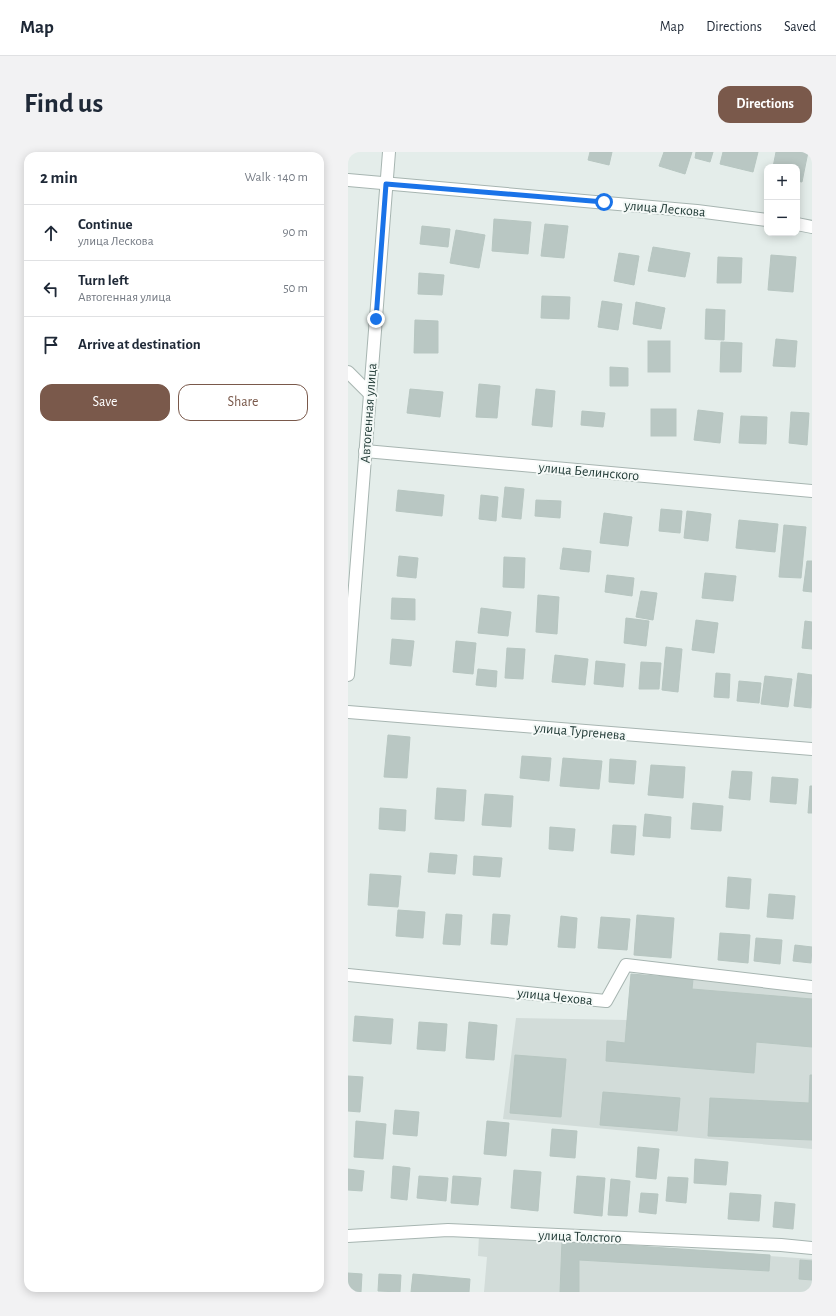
<!DOCTYPE html>
<meta charset="utf-8">
<style>
:root{--surface:#fff;--page:#f2f2f3;--text:#1f2937;--muted:#747a83;--line:#e0e1e3;--accent:#7a594b}
body{margin:0;font-family:"Alegreya Sans",sans-serif;background:var(--page);color:var(--text)}
.controls{position:absolute;right:12px;top:12px;display:grid;overflow:hidden;border-radius:8px;box-shadow:0 2px 10px #0003}
.controls button{width:36px;height:36px;display:grid;place-items:center;padding:0;border:0;border-bottom:1px solid var(--line);background:var(--surface);color:var(--text);font:20px sans-serif}
.stop{position:absolute;width:12px;height:12px;margin:-9px;border:3px solid #1a73e8;border-radius:50%;background:#fff}
.stop.end{background:#1a73e8;border-color:#fff;box-shadow:0 1px 4px #0008}
.list{margin:0;padding:0;list-style:none}
h2{display:flex;justify-content:space-between;align-items:center;height:52px;margin:0;padding:0 16px;font-size:17px}
h2 small{font-size:13px;font-weight:400;color:var(--muted)}
.list li{display:grid;grid-template-columns:26px 1fr auto;gap:12px;align-items:center;box-sizing:border-box;height:56px;padding:0 16px;border-top:1px solid var(--line)}
.list b{display:block;font-size:15px;white-space:nowrap}
.list p{margin:0;font-size:13px;white-space:nowrap;color:var(--muted)}
.list em{font-size:13px;font-style:normal;color:var(--muted)}
.actions{display:flex;gap:8px;padding:12px 16px}
.actions a{flex:1;padding:9px 0;border:1px solid var(--accent);border-radius:12px;text-align:center;font-size:14px;color:var(--accent)}
.actions .main{background:var(--accent);color:#fff}
.icon{flex:none;width:22px;height:22px;fill:none;stroke:currentColor;stroke-width:2;stroke-linecap:round;stroke-linejoin:round}
.map{position:relative;flex:none;width:464px;height:1140px;overflow:hidden;border-radius:12px}
header{display:flex;align-items:center;gap:24px;box-sizing:border-box;height:56px;padding:0 20px;background:var(--surface);border-bottom:1px solid var(--line)}
header strong{font-size:19px}
nav{display:flex;gap:22px;margin-inline-start:auto;font-size:14px}
.intro{display:flex;align-items:center;justify-content:space-between;box-sizing:border-box;height:96px;padding:0 24px}
h1{margin:0;font-size:28px}
.button{padding:10px 18px;border-radius:12px;background:var(--accent);color:#fff;font-size:14px;font-weight:700}
main{display:flex;gap:24px;padding:0 24px}
aside{flex:1;background:var(--surface);border-radius:12px;box-shadow:0 2px 10px #0003}
.map>svg:first-child{display:block}
</style>
<header>
<strong>Map</strong>
<nav><a>Map</a><a>Directions</a><a>Saved</a></nav>
</header>
<div class="intro"><h1>Find us</h1><a class="button">Directions</a></div>
<main>
<aside>
<h2>2 min<small>Walk · 140 m</small></h2>
<ul class="list">
<li><svg class="icon" aria-label="ahead" viewBox="0 0 24 24"><path d="M12 20V5M6 11l6-6 6 6"/></svg><div><b>Continue</b><p>улица Лескова</p></div><em>90 m</em></li>
<li><svg class="icon" aria-label="left" viewBox="0 0 24 24"><path d="M17 20v-9H6M10 6l-5 5 5 5"/></svg><div><b>Turn left</b><p>Автогенная улица</p></div><em>50 m</em></li>
<li><svg class="icon" aria-label="arrive" viewBox="0 0 24 24"><path d="M6 21V4h12l-3 4 3 4H6"/></svg><div><b>Arrive at destination</b></div></li>
</ul>
<div class="actions"><a class="main">Save</a><a>Share</a></div>
</aside>
<div class="map">
<svg width="464" height="1140" viewBox="0 0 464 1140">
<rect width="100%" height="100%" fill="#e4edea"/>
<g fill="#d2dcd9">
<polygon points="283,822 464,839 464,997 155,967 168,866 279,868"/>
<polygon points="131,1083 464,1107 464,1140 136,1140 139,1105 130,1104"/>
</g>
<g fill="#b9c7c3" stroke="#b7c6c1">
<polygon points="242,0 264,0 261,13 240,8"/>
<polygon points="316,0 344,0 337,22 311,14"/>
<polygon points="348,0 365,0 362,10 347,6"/>
<polygon points="375,0 410,0 405,20 372,12"/>
<polygon points="428,0 460,0 454,30 449,29 449,15 425,15"/>
<polygon points="146,67 183,70 180,102 144,99"/>
<polygon points="197,72 220,74 216,106 193,104"/>
<polygon points="74,74 102,77 100,95 72,92"/>
<polygon points="108,78 137,83 131,116 102,111"/>
<polygon points="305,95 342,101 337,125 300,119"/>
<polygon points="271,101 291,104 286,133 266,129"/>
<polygon points="423,103 448,105 445,140 420,138"/>
<polygon points="370,105 394,106 393,131 369,131"/>
<polygon points="71,121 96,123 94,143 70,142"/>
<polygon points="194,144 222,145 221,167 193,166"/>
<polygon points="254,149 274,152 270,178 250,175"/>
<polygon points="288,150 317,156 313,177 285,172"/>
<polygon points="358,157 377,158 376,188 357,187"/>
<polygon points="67,168 90,169 90,201 66,201"/>
<polygon points="428,187 449,189 447,215 425,214"/>
<rect x="300" y="189" width="22" height="31"/>
<polygon points="373,190 394,191 393,220 372,220"/>
<polygon points="262,215 280,216 280,234 262,234"/>
<polygon points="131,232 152,234 149,266 128,265"/>
<polygon points="62,237 95,240 92,265 59,261"/>
<polygon points="188,237 207,239 204,275 184,273"/>
<rect x="303" y="257" width="25" height="27"/>
<polygon points="350,258 375,261 372,291 346,288"/>
<polygon points="234,259 257,261 255,275 233,273"/>
<polygon points="443,260 461,261 459,293 441,291"/>
<polygon points="393,264 419,265 418,292 391,291"/>
<polygon points="157,335 176,337 173,367 154,365"/>
<polygon points="50,338 96,343 94,364 48,359"/>
<polygon points="133,343 150,345 148,369 131,367"/>
<polygon points="188,348 213,349 212,366 187,364"/>
<polygon points="313,357 334,359 332,381 311,379"/>
<polygon points="339,359 363,362 360,389 336,386"/>
<polygon points="256,361 284,365 280,394 252,391"/>
<polygon points="391,368 430,372 427,400 388,396"/>
<polygon points="436,373 458,375 453,426 431,425"/>
<polygon points="215,396 243,399 241,420 212,417"/>
<polygon points="51,404 70,406 68,426 49,424"/>
<polygon points="156,405 177,406 176,436 155,435"/>
<polygon points="459,409 464,409 464,440 455,439"/>
<polygon points="357,421 388,424 385,449 354,446"/>
<polygon points="259,423 286,426 284,444 257,440"/>
<polygon points="293,439 309,441 305,468 288,465"/>
<polygon points="190,443 211,445 209,482 188,480"/>
<polygon points="44,446 67,447 67,468 43,467"/>
<polygon points="133,456 163,460 160,484 130,481"/>
<polygon points="278,466 301,469 298,494 276,491"/>
<polygon points="348,468 370,471 366,501 344,498"/>
<polygon points="457,469 464,470 464,497 454,496"/>
<polygon points="44,487 66,489 63,514 42,512"/>
<polygon points="108,489 128,491 125,522 105,520"/>
<polygon points="318,495 334,497 330,540 314,538"/>
<polygon points="159,496 177,497 175,527 157,526"/>
<polygon points="207,503 240,507 237,533 204,530"/>
<polygon points="248,509 277,512 275,535 246,532"/>
<polygon points="293,510 313,511 311,537 291,537"/>
<polygon points="130,517 149,519 148,535 128,533"/>
<polygon points="368,521 382,522 381,546 366,545"/>
<polygon points="450,521 464,523 463,556 446,554"/>
<polygon points="417,524 444,527 440,555 413,552"/>
<polygon points="391,529 413,531 411,551 389,549"/>
<polygon points="40,583 62,585 59,626 36,625"/>
<polygon points="174,604 203,606 201,629 172,626"/>
<polygon points="215,606 254,609 251,637 212,634"/>
<polygon points="262,607 288,609 286,632 261,630"/>
<polygon points="303,613 337,615 335,646 300,643"/>
<polygon points="384,619 404,620 402,648 381,646"/>
<polygon points="424,625 450,627 448,652 422,650"/>
<polygon points="462,634 464,634 464,661 460,661"/>
<polygon points="89,636 118,638 116,669 87,667"/>
<polygon points="137,642 165,644 163,675 134,673"/>
<polygon points="345,651 375,654 373,679 343,677"/>
<polygon points="32,656 58,658 57,679 31,677"/>
<polygon points="297,662 323,665 322,686 295,684"/>
<polygon points="265,673 288,674 286,703 263,701"/>
<polygon points="202,675 227,677 225,699 201,697"/>
<polygon points="82,701 109,703 107,722 80,720"/>
<polygon points="126,704 154,706 152,725 125,723"/>
<polygon points="22,722 53,724 50,755 20,753"/>
<polygon points="380,725 403,727 401,757 378,755"/>
<polygon points="421,742 447,744 445,767 419,765"/>
<polygon points="50,758 77,760 75,786 48,784"/>
<polygon points="98,762 114,763 112,793 95,792"/>
<polygon points="145,762 162,763 159,793 143,792"/>
<polygon points="289,763 326,766 323,806 286,803"/>
<polygon points="213,764 229,766 227,796 210,795"/>
<polygon points="253,765 282,767 279,798 250,796"/>
<polygon points="372,781 402,783 400,811 370,808"/>
<polygon points="408,786 434,788 432,812 406,809"/>
<polygon points="447,793 464,795 463,811 445,809"/>
<polygon points="283,822 345,827 344,837 464,847 464,895 408,890 406,921 258,909 259,889 277,891"/>
<polygon points="7,864 45,867 43,892 5,889"/>
<polygon points="71,870 99,872 97,899 69,897"/>
<polygon points="121,870 149,873 146,908 118,906"/>
<polygon points="167,903 218,907 213,965 162,961"/>
<polygon points="462,923 464,923 464,988 360,984 362,946 461,951"/>
<polygon points="0,924 15,925 12,960 0,959"/>
<polygon points="255,940 332,946 329,979 252,973"/>
<polygon points="47,958 71,960 69,984 45,982"/>
<polygon points="8,969 38,972 35,1007 6,1005"/>
<polygon points="139,969 161,971 158,1004 136,1002"/>
<polygon points="204,977 229,979 227,1006 202,1004"/>
<polygon points="290,995 311,997 308,1027 288,1025"/>
<polygon points="347,1007 380,1010 378,1033 346,1031"/>
<polygon points="45,1014 62,1016 59,1048 43,1046"/>
<polygon points="0,1017 16,1019 14,1039 0,1038"/>
<polygon points="166,1018 193,1020 190,1059 163,1056"/>
<polygon points="71,1024 100,1026 98,1049 69,1046"/>
<polygon points="105,1024 133,1026 130,1053 103,1051"/>
<polygon points="229,1024 257,1026 254,1064 226,1061"/>
<polygon points="320,1025 340,1026 338,1051 318,1049"/>
<polygon points="263,1027 282,1029 279,1064 260,1063"/>
<polygon points="293,1041 310,1042 308,1062 291,1060"/>
<polygon points="382,1041 413,1043 411,1069 380,1067"/>
<polygon points="427,1050 447,1052 445,1077 425,1075"/>
<polygon points="214,1089 422,1103 421,1119 231,1108 231,1140 212,1140"/>
<polygon points="452,1108 464,1109 464,1128 451,1127"/>
<polygon points="0,1121 14,1122 13,1140 0,1140"/>
<polygon points="31,1122 53,1123 52,1140 30,1139"/>
<polygon points="65,1122 122,1127 121,1140 63,1140"/>
</g>
<g fill="none" stroke-linecap="round" stroke-linejoin="round">
<defs>
<g id="minor">
<polyline points="0,28 349,59 419,68"/>
<polyline points="449,72 464,75"/>
<polyline points="0,220 22,242"/>
<polyline points="17,299 464,339"/>
<polyline points="0,523 41,0"/>
<polyline points="0,560 464,597"/>
<polyline points="0,823 258,849 278,813 464,835"/>
<polyline points="0,1084 100,1078 433,1093 464,1096"/>
</g>
</defs>
<use href="#minor" stroke="#a7b5b1" stroke-width="14"/>
<use href="#minor" stroke="#fff" stroke-width="12"/>
</g>
<g fill="none" stroke-linecap="round" stroke-linejoin="round">
<polyline stroke="#1a73e8" stroke-width="5" points="28,167 38,32 256,50"/>
</g>
<g text-anchor="middle" stroke-width="4" stroke-linejoin="round" paint-order="stroke">
<g font-size="14" fill="#243d39" stroke="#f4f9f7">
<text transform="translate(317 56) rotate(5)" y="5">улица Лескова</text>
<text transform="translate(20 261) rotate(-86)" y="5">Автогенная улица</text>
<text transform="translate(241 319) rotate(5)" y="5">улица Белинского</text>
<text transform="translate(232 579) rotate(5)" y="5">улица Тургенева</text>
<text transform="translate(207 844) rotate(6)" y="5">улица Чехова</text>
<text transform="translate(232 1084) rotate(2)" y="5">улица Толстого</text>
</g>
</g>
</svg>
<div class="controls">
<button>+</button>
<button>−</button>
</div>
<div class="stop" style="left:256px;top:50px"></div>
<div class="stop end" style="left:28px;top:167px"></div>
</div>
</main>
